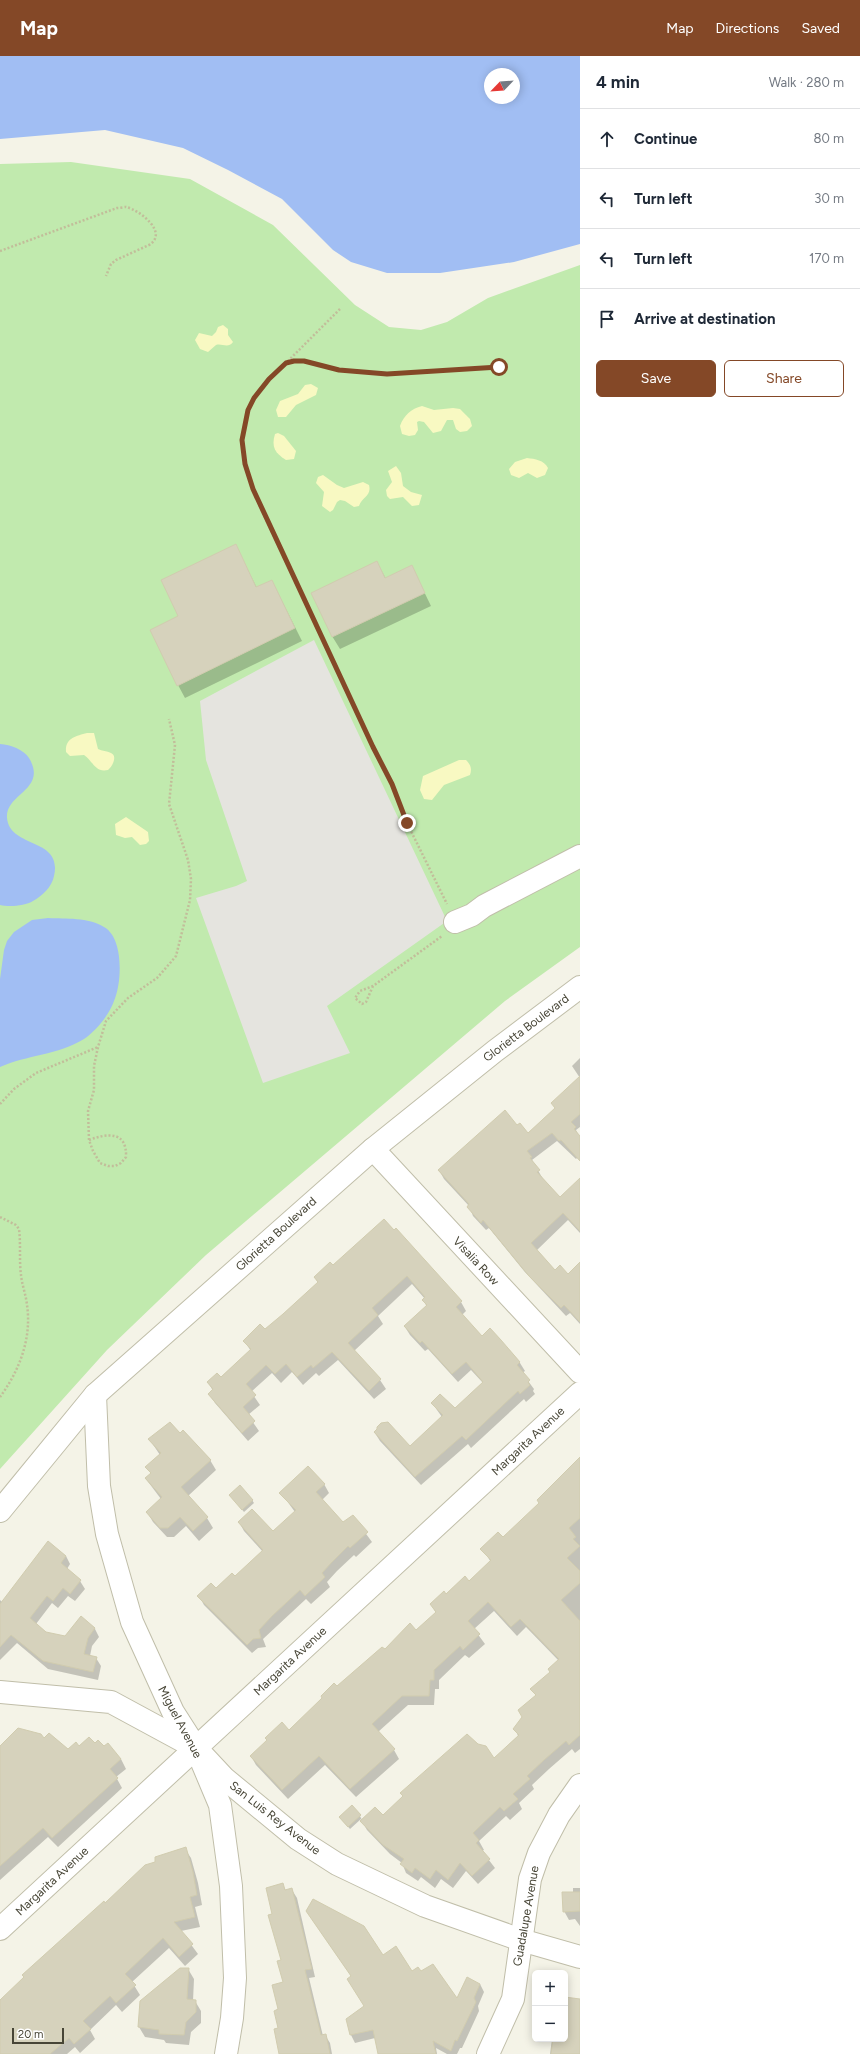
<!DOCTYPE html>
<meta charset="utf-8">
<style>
:root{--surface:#fff;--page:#f2f2f3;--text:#1f2937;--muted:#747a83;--line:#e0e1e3;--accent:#844827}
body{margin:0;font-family:Figtree,sans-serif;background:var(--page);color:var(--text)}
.controls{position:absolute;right:12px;bottom:12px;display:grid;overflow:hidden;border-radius:6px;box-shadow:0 2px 10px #0003}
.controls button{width:36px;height:36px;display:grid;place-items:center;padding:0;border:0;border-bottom:1px solid var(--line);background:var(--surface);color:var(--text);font:20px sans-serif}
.compass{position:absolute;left:484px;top:12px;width:36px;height:36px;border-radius:50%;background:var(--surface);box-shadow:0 2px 10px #0003;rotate:245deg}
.scale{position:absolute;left:12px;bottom:10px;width:52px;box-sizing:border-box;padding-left:4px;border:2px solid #474536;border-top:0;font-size:11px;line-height:14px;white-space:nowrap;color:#474536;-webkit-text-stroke:3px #fff;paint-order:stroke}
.stop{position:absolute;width:12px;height:12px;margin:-9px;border:3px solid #844827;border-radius:50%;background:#fff}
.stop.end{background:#844827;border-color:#fff;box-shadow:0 1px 4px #0008}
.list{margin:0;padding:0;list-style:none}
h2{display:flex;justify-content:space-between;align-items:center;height:52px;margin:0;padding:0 16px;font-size:17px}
h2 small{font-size:13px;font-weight:400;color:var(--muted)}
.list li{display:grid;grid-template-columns:26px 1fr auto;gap:12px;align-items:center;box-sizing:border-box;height:60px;padding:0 16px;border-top:1px solid var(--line)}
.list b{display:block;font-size:15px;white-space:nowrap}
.list em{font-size:13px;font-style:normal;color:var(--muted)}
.actions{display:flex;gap:8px;padding:12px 16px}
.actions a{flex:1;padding:9px 0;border:1px solid var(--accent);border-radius:6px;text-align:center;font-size:14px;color:var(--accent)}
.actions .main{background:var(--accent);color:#fff}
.icon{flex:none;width:22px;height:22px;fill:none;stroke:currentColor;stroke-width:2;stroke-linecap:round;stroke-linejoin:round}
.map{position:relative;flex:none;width:580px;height:1998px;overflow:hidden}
header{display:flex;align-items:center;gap:24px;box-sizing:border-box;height:56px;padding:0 20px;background:var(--accent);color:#fff}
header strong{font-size:19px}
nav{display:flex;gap:22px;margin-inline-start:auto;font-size:14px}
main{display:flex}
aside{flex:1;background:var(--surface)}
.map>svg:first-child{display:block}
</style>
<header>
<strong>Map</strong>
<nav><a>Map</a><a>Directions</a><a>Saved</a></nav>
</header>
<main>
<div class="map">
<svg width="580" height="1998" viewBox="0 0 580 1998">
<rect width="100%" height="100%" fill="#f4f3e7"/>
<polygon fill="#c1eaae" points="71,106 190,123 273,169 355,249 389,271 421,274 447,266 488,242 580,209 580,891 505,945 206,1199 107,1294 0,1413 0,108"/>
<g fill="#f8f9c2">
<path d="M 223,269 L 228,273 L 228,279 L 233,286 C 228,293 222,287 216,289 L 208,296 L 200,293 L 195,284 L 199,277 L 212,280 L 216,276 L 218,271 Z"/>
<polygon points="311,328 318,332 316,339 296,349 286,361 278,361 276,354 280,345 298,338 305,329"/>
<path d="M 422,350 L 434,354 L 453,352 L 460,353 L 470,363 L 472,370 L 467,375 L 460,376 L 456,373 L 453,364 L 447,364 L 441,375 L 433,377 L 424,366 L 419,365 L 417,366 L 418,374 L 415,379 L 409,380 L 402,378 L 400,370 C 404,359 411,353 422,350 Z"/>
<path d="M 278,377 L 284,380 L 296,395 L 294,403 L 286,404 C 275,397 271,391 275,378 Z"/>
<path d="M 527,402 C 535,403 544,404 548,412 L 545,419 L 537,422 L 528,417 L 519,422 L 511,419 L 509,413 L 515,406 Z"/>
<polygon points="396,410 401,417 403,430 411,436 422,439 419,449 412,450 403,441 390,443 387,440 386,434 392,426 388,415"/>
<path d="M 323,419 L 337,429 L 344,432 L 363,426 L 369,429 C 372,440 362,441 359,450 L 354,451 L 345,445 L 340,444 L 337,446 L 333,454 L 330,456 L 322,450 L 324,436 L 316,427 L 318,421 Z"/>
<path d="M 87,677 L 94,677 L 98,693 C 102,695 107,695 111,697 C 118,700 112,711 108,714 C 95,717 93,705 84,699 L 70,700 L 66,696 C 65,682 76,680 87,677 Z"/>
<path d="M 459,704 L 466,704 C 471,709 472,713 470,719 L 444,729 L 432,744 L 424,743 L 420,734 L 423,720 Z"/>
<polygon points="126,761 148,776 149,785 146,788 140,789 132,781 125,782 116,779 115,768"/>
</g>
<polygon fill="#e5e4df" points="314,584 447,865 327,950 350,997 263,1027 196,842 236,830 247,825 206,704 200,645"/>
<g fill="#a1bef3" fill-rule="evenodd">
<path d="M 0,0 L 580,0 L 580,188 L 514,206 L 440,217 L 387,217 L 351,206 L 333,194 L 282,143 L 228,114 L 183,92 L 105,74 L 0,83 ZM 490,18 L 514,18 L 514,42 L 490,42 Z"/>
<path d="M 0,688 C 11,689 23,693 29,702 C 48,734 5,737 7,762 C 10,793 63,781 54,820 C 52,831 42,840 33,845 C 25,850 9,851 0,849 Z"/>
<path d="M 48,862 C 66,863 88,861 104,871 C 124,882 122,927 114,945 C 109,959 96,975 84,983 C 58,999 27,999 0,1011 L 0,923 L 4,894 L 7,885 L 14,876 L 32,864 Z"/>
</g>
<g fill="#0003">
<polygon points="235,489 257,532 272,525 302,585 185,642 178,629 180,561"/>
<polygon points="377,506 386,523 412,511 431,550 340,593 332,580"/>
<polygon points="580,1002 580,1071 576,1074 580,1082 580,1099 576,1103 557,1085 532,1104 543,1123 560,1142 580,1124 580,1177 568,1164 536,1195 555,1216 567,1219 580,1207 580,1268 570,1257 566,1260 524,1215 489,1172 486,1174 473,1160 469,1150 444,1123 439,1114 517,1071 528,1078 556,1053 580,1022 572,1010"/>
<polygon points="396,1174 461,1246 466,1255 462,1259 482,1281 501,1285 520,1307 525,1315 522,1317 534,1333 533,1335 535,1338 526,1346 524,1343 471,1392 468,1388 421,1429 380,1385 375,1377 410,1391 442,1361 432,1347 455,1353 483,1327 471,1314 458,1326 428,1293 425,1295 410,1279 405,1271 427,1251 423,1244 425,1243 412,1228 378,1260 383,1268 354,1295 380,1324 386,1333 374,1343 338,1304 319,1320 316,1317 303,1329 292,1316 281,1327 272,1317 251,1336 260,1349 248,1359 259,1375 248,1385 215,1347 209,1338 213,1335 208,1326 220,1322 251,1295 244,1285 265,1275 318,1227 315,1221"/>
<polygon points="180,1379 210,1404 216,1414 188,1440 207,1462 213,1472 199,1485 186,1470 174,1481 167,1481 153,1466 147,1456 161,1443 146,1423 151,1418 147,1411 160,1399 150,1384"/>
<polygon points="580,1403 580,1693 575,1697 572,1693 549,1713 532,1729 534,1733 519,1747 522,1753 510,1764 506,1760 479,1785 484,1794 482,1795 495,1812 478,1828 466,1815 453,1832 441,1823 435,1832 421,1821 418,1825 406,1817 402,1807 390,1798 367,1774 361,1763 350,1773 342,1764 360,1760 362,1764 383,1760 403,1741 401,1737 494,1703 518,1680 515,1673 536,1640 532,1633 551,1616 559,1605 526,1571 517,1580 494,1555 474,1573 485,1588 469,1602 465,1599 439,1624 439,1633 435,1633 434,1649 408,1649 378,1676 394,1694 399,1703 356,1741 325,1709 288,1743 256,1709 251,1700 288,1675 337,1631 385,1595 416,1576 436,1557 431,1548 469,1526 491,1506 482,1493 503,1483 540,1448"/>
<polygon points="324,1428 329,1437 322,1444 343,1467 353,1460 372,1486 356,1501 354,1499 337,1515 327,1526 330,1531 311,1548 306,1543 263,1583 266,1591 258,1592 252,1597 204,1549 199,1540 216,1533 235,1521 263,1496 244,1475 239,1466 273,1476 295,1456 281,1437"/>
<polygon points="230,1439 252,1444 254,1447 244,1456"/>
<polygon points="66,1500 70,1508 67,1513 80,1525 85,1533 75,1545 68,1540 58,1552 52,1547 36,1568 45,1577 66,1581 81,1562 95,1573 99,1581 92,1590 90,1600 96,1602 101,1610 98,1624 48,1613 17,1587 0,1604 0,1544 2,1546"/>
<polygon points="44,1683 68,1694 95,1688 121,1703 126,1713 116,1721 122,1732 58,1791 48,1781 0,1824 0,1691"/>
<polygon points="185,1793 191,1802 198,1827 202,1849 195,1851 200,1871 181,1875 198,1898 185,1910 169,1892 132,1926 140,1939 122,1956 116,1949 90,1974 95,1983 80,1997 75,1991 67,1998 0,1998 0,1945 105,1848"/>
<polygon points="282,1828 286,1835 292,1834 297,1842 315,1921 309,1922 323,1980 325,1979 330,1987 332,1998 280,1998 279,1954 284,1927 282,1905 274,1858"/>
<polygon points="573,1832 580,1832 580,1870 575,1863 569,1864 564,1855 573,1837"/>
<polygon points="312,1863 383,1900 457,1944 480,1928 484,1936 478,1950 479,1955 462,1992 460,1992 457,1998 447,1998 436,1992 437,1998 379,1998 375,1982 355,1987 351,1979 365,1951 352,1921"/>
<polygon points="188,1913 194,1923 193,1945 195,1945 201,1955 201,1967 191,1976 189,1989 166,1987 164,1984 145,1981 139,1971"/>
<polygon points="565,1942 580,1944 580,1998 550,1998 552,1983 565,1983"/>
</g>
<g fill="#d6d2bc" stroke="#d1ccaf">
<polygon points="236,488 256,531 272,524 295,572 177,630 150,574 178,560 161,524"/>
<polygon points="377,505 385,522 412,509 425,537 332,581 311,537"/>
<polygon points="580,1020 580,1058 571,1066 576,1071 574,1073 580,1080 580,1105 561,1084 559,1085 552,1077 527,1095 532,1101 530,1102 540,1114 537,1116 560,1141 580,1122 580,1175 563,1157 531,1187 555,1214 560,1209 568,1218 580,1206 580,1266 564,1249 561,1252 529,1220 483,1164 481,1167 467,1151 469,1148 438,1114 505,1054 517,1069 520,1067 528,1077 555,1052 551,1047"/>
<polygon points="384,1163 394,1174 396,1172 462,1245 456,1251 482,1280 490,1272 501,1284 520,1306 517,1309 530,1324 528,1326 530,1329 520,1338 518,1335 466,1384 462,1380 415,1421 374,1376 377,1373 377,1371 381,1367 388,1366 410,1390 443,1359 431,1347 440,1338 455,1352 483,1326 466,1306 452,1318 422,1285 420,1287 404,1270 427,1249 422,1244 425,1241 407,1220 372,1252 378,1259 348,1287 381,1323 369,1335 332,1296 313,1312 311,1309 297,1321 286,1308 275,1318 266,1309 246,1328 256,1339 243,1351 255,1365 242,1377 208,1338 213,1333 207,1326 217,1317 221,1321 251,1293 243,1285 260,1268 265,1273 283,1258 318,1226 314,1221 330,1206 333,1209"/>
<polygon points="170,1366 180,1377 183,1374 211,1404 181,1431 208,1461 193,1475 180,1461 168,1472 160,1472 146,1456 162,1441 145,1422 151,1417 145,1411 161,1397 148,1383"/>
<polygon points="580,1401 580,1462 569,1472 576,1481 573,1483 580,1490 567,1502 580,1515 580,1527 561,1544 580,1565 580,1679 569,1689 566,1685 544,1704 527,1720 530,1723 513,1738 518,1743 504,1755 500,1751 473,1777 479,1784 476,1787 490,1803 472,1820 460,1807 448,1824 436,1814 430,1823 415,1812 412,1817 400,1808 404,1803 383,1789 360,1765 375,1751 383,1759 403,1740 400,1737 467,1678 478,1688 486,1690 494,1702 519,1679 513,1673 522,1661 518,1654 536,1639 530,1633 550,1616 548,1613 559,1603 520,1563 511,1571 488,1546 468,1565 480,1578 463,1594 460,1590 434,1614 434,1624 430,1624 429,1640 402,1640 372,1668 395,1693 350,1733 319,1700 282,1734 250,1700 267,1684 265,1682 282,1666 289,1674 322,1642 321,1640 334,1627 337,1630 382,1591 385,1593 410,1567 416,1574 436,1556 430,1548 444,1535 446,1538 465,1520 469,1525 491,1504 480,1493 498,1476 503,1481 539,1447 537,1444"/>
<polygon points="308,1410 325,1428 316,1436 343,1466 353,1459 368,1476 350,1492 348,1490 332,1506 322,1517 325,1521 305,1540 300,1534 272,1560 259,1574 261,1582 253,1583 247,1589 197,1540 211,1527 216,1532 232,1517 235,1520 263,1494 238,1466 252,1453 273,1475 296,1454 279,1437"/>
<polygon points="240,1429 253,1444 242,1454 229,1439"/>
<polygon points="48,1485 66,1500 61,1507 81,1524 70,1538 63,1532 53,1545 47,1540 30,1562 46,1576 65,1580 81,1560 95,1572 88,1582 84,1598 97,1601 93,1616 43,1605 11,1579 0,1591 0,1548"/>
<polygon points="18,1672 41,1678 44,1682 49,1677 68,1693 76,1686 79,1690 89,1681 95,1687 98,1684 104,1690 108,1687 121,1703 110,1713 118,1722 52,1782 43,1772 0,1810 0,1690"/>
<polygon points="352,1749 361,1759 348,1771 339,1761"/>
<polygon points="186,1791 193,1816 197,1839 190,1841 195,1861 174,1866 193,1888 179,1901 163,1882 125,1918 136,1929 116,1947 110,1940 83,1965 91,1973 74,1988 69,1982 50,1998 0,1998 0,1944 24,1921 22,1919 104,1845 105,1847 145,1809 155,1806 155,1801"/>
<polygon points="283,1827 285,1834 292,1832 312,1913 305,1914 321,1979 326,1978 330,1998 279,1998 274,1973 278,1972 274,1955 278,1953 272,1929 283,1926 277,1905 281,1904 268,1859 272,1858 266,1832"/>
<polygon points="562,1836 580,1836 580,1855 563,1856"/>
<polygon points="313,1843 364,1870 383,1899 396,1890 412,1915 418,1911 421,1915 433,1908 457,1942 467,1921 480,1928 474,1942 476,1946 457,1985 455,1984 451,1995 433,1985 436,1998 378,1998 373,1974 350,1979 346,1963 364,1950 347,1923 351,1920 306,1855"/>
<polygon points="180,1912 189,1912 187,1943 196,1944 196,1956 186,1966 184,1979 159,1978 159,1974 138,1971 140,1945"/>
<polygon points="565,1941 580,1943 580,1998 551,1998 553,1983 565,1983"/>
</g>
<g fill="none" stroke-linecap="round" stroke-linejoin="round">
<defs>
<g id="minor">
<polyline points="455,866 472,859 484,850 580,800"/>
<polyline points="373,1093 580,1316"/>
<polyline points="95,1339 99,1430 107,1478 132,1566 173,1656 196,1692 220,1749 231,1830 235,1922 232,1962 226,1998"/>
<polyline points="0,1455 95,1339 373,1093 495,995 580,931"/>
<polyline points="0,1636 111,1646 196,1692 224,1722 298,1783 337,1808 425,1850 521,1884 580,1901"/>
<polyline points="0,1873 580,1337"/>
<polyline points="488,1998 513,1943 530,1823 539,1797 559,1759 580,1729"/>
</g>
</defs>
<use href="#minor" stroke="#c0bea9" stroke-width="24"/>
<g stroke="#c2bd9a" stroke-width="2.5" stroke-dasharray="2 2" stroke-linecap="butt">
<path d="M 0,195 L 117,152 C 120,152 124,151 126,151 C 140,154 169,177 149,189 L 116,204 L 111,208 L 106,220"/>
<polyline points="340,253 261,332 248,354 242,384 248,420 261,453 373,691 392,728 407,767 447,848"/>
<polyline points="287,306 304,305 339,314 387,318 499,311"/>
<polyline points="373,930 366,946 362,948 355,942 360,935 373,930 442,880"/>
<polyline points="0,1048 14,1033 36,1017 98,991"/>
<path d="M 89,1084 C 108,1077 127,1075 126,1101 L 121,1107 L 115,1110 L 108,1110 L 100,1107 L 93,1095 L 89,1084 L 88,1055 L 94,1034 L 94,1010 L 98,991 L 106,965 L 128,942 L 157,922 L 171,906 L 176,900 L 190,844 L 191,823 L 188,804 L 169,748 L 175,689 L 169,663"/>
<path d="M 0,1161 L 16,1169 L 19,1173 C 21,1189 19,1204 21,1219 C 22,1229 26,1239 27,1249 C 32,1283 19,1315 0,1341"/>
</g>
<use href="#minor" stroke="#fff" stroke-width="22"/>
</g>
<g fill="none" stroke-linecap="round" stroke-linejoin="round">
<polyline stroke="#844827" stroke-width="5" points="407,767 392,728 373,691 253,433 245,408 242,384 248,354 254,342 269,323 286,307 294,305 304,305 339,314 387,318 499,311"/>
</g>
<g text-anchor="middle" stroke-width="3" stroke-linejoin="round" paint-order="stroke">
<g font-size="12" fill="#474536" stroke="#fff">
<text transform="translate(526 972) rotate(-37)" y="4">Glorietta Boulevard</text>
<text transform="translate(276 1178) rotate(-42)" y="4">Glorietta Boulevard</text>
<text transform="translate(476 1205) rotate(47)" y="4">Visalia Row</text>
<text transform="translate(528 1385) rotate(-43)" y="4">Margarita Avenue</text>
<text transform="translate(290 1605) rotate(-43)" y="4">Margarita Avenue</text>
<text transform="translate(180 1666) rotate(62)" y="4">Miguel Avenue</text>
<text transform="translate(275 1762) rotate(38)" y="4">San Luis Rey Avenue</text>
<text transform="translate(52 1825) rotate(-43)" y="4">Margarita Avenue</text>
<text transform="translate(526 1860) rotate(-80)" y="4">Guadalupe Avenue</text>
</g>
</g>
</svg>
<div class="controls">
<button>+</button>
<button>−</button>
</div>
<svg class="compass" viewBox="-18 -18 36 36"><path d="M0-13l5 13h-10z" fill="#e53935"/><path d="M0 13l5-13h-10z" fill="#747a83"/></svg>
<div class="scale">20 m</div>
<div class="stop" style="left:499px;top:311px"></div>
<div class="stop end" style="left:407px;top:767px"></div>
</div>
<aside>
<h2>4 min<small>Walk · 280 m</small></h2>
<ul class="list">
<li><svg class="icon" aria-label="ahead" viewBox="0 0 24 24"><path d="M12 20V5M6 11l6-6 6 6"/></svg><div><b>Continue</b></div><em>80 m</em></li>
<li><svg class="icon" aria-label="left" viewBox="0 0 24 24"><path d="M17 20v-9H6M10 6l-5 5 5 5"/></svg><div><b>Turn left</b></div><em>30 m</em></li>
<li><svg class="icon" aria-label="left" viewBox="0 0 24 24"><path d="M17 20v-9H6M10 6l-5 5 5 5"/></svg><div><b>Turn left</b></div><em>170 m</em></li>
<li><svg class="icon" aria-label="arrive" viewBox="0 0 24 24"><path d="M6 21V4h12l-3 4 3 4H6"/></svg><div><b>Arrive at destination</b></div></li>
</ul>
<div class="actions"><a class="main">Save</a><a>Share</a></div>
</aside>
</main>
